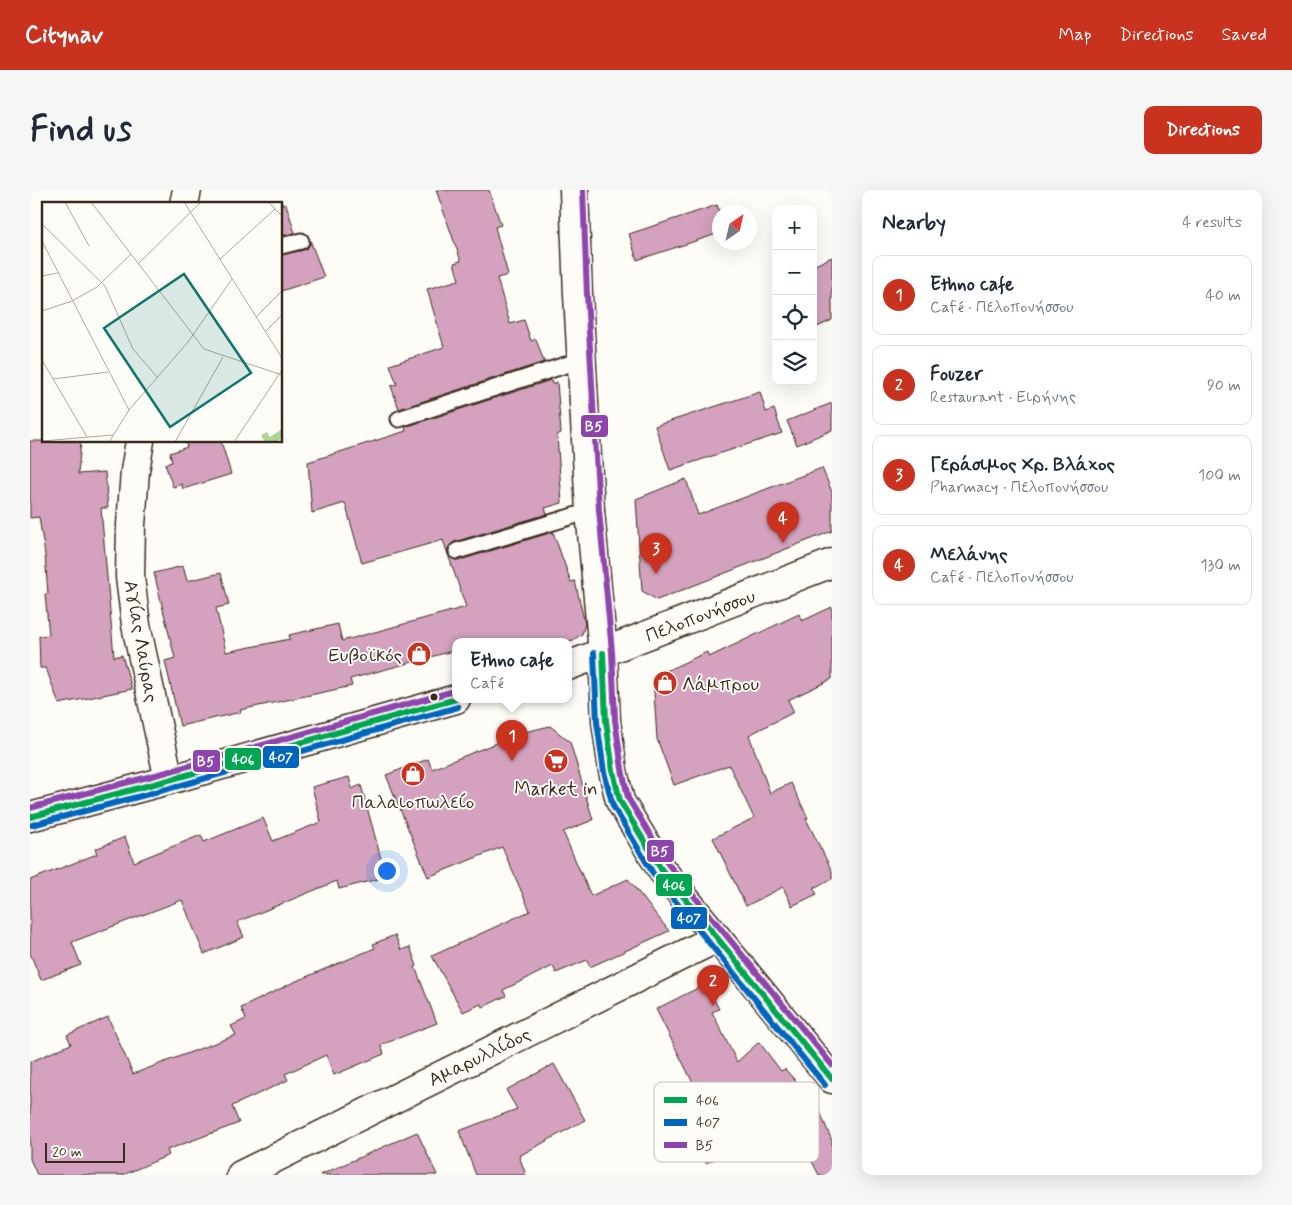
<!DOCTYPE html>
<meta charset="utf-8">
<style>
:root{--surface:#fff;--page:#f6f6f7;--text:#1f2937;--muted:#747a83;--line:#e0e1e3;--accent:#c8321e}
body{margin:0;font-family:Mynerve,sans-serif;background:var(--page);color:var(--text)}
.controls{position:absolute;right:15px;top:15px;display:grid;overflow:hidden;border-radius:10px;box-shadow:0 5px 20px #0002}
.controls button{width:45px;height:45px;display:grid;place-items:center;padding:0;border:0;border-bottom:1px solid var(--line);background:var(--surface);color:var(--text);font:25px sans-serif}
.compass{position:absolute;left:682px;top:15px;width:45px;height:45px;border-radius:50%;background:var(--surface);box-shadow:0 5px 20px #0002;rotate:34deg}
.scale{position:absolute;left:15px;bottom:12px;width:80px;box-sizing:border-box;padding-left:5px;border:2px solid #3b2a1e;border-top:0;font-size:14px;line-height:18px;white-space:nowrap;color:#3b2a1e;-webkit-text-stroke:4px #fdfcf7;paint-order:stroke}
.you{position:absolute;left:356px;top:680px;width:18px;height:18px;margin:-12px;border:4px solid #fff;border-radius:50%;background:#1a73e8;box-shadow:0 0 0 8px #1a73e833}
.badge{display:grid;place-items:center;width:32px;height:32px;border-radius:50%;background:var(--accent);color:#fff;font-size:16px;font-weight:700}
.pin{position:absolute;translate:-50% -41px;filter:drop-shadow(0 1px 2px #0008)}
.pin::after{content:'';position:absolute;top:26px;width:18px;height:15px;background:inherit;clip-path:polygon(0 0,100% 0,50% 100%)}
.popup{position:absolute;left:422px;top:448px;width:120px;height:65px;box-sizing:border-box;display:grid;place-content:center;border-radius:10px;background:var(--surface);filter:drop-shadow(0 1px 4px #0005);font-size:16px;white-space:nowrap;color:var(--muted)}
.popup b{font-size:19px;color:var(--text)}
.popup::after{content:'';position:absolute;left:50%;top:100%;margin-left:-10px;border:10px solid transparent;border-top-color:var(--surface)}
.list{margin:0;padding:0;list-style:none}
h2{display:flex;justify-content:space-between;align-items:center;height:65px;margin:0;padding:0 20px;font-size:21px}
h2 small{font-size:16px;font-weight:400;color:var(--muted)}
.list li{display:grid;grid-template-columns:32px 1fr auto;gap:15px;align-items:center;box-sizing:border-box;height:80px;margin:0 10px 10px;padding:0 10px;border:1px solid var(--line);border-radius:10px}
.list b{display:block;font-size:19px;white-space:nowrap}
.list p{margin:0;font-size:16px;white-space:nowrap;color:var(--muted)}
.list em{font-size:16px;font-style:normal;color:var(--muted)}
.icon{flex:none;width:28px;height:28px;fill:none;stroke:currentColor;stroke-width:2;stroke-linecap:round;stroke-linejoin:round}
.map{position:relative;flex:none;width:802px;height:985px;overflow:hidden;border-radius:10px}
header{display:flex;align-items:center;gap:30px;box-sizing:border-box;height:70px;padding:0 25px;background:var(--accent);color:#fff}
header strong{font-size:24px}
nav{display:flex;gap:28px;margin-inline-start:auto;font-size:18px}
.intro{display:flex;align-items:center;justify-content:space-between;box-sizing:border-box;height:120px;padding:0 30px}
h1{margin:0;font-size:35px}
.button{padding:12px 22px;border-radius:10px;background:var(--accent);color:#fff;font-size:18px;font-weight:700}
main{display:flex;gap:30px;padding:0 30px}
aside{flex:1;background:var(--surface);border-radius:10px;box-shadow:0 5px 20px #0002}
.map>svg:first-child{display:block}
</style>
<header>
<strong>Citynav</strong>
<nav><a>Map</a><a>Directions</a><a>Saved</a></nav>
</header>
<div class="intro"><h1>Find us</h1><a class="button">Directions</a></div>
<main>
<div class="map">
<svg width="802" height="985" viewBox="0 0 802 985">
<rect width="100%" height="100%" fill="#fdfcf7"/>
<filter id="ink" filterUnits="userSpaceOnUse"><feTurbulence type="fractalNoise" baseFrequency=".02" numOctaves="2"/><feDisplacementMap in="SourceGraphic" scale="10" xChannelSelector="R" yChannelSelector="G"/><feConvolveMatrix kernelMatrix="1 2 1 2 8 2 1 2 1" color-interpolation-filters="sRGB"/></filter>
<g filter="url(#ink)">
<g fill="#d4a2be" stroke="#3b2a1e">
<polygon points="406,0 459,0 471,35 465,37 478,85 467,88 480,134 494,130 501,151 506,149 514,172 369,219 361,196 367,194 360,175 414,157 397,99 429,90 424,73 431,71"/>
<polygon points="251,14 256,14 265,43 251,46"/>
<polygon points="687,15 690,23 690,43 607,70 599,44"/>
<polygon points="280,50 294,87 251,101 251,65 274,60 278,57 280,54"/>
<polygon points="802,67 802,130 783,139 783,76"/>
<polygon points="521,190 522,194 527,192 531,243 527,245 532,313 515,318 517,324 424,352 420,355 418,359 418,363 421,368 425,370 430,370 523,342 541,392 545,391 555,434 552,444 543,450 537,452 426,452 426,460 320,489 322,496 210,520 211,522 150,536 135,471 145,468 124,383 153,376 157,391 191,383 199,415 186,418 196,462 260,449 259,445 308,434 312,451 436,417 413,350 332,373 315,313 282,323 278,272 376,241 375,237"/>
<polygon points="730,202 736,222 744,219 752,243 640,280 625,236"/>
<polygon points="802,213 802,240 767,255 757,231"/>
<polygon points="0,251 51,251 48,284 75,282 78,318 71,318 84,467 92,465 102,499 29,514 16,478 10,478 9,446 19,445 15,404 18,404 15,365 9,327 0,328"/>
<polygon points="155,251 191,251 201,284 153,299 152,294 143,297 135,274 142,272 140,263 157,257"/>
<polygon points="792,278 802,302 802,341 627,410 612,401 606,309 656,289 668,325"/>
<polygon points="802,417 802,489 758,510 764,522 719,545 740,603 761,593 778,628 776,629 802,681 802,689 783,698 787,704 762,716 753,697 716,716 683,648 724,628 699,575 644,595 627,549 623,487 677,462 679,467 769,424 772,431"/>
<polygon points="520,536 540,552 563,630 533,642 561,706 598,689 639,741 560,777 557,770 526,783 523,776 473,800 476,806 453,817 451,814 433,822 402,766 500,721 472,657 398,687 356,585 398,569 402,579 491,543"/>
<polygon points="319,587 322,599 331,595 356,687 309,699 307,691 207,732 214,747 174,764 152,710 42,752 51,775 11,790 0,763 0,690 67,664 65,659 95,647 104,672 171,645 174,652 233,628 243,651 291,632 282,597"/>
<polygon points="365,745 371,760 380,757 387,776 385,777 407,833 351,855 354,864 304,885 296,865 255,884 258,890 202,916 209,933 137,960 139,965 93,985 7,985 0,969 0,872 41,854 37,845 78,827 103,884 206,845 201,836 216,829 211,818 264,792 345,758 343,754"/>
<polygon points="676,794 689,819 682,822 707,872 729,852 751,881 755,879 776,903 777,902 788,917 802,951 802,985 789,985 774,956 756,963 745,939 676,973 659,938 664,935 653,913 669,905 626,819"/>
<polygon points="524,874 555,930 489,966 496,985 446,985 429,941 487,919 476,900"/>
<polygon points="387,942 407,985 290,985"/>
</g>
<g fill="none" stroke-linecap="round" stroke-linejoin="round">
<defs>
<g id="service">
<polyline points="251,56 271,51"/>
<polyline points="369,229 551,170"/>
<polyline points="427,361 560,321"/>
</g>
<polyline id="minor" points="211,985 687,748"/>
<g id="tertiary">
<polyline points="544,0 548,105 560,321 573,463 576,531 583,581 590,611 631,679 802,889"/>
<polyline points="154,14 157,0"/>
<polyline points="110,251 105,281 101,335 100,387 106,435 139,590"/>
<polyline points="538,476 802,373"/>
<polyline points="0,627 139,590 426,509"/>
</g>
</defs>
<use href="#service" stroke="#3b2a1e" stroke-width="19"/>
<use href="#minor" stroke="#3b2a1e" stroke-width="31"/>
<use href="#tertiary" stroke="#3b2a1e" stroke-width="31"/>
<use href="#service" stroke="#fdfcf7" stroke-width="15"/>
<use href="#minor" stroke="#fdfcf7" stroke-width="28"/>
<use href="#tertiary" stroke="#fdfcf7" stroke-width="28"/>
<defs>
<g id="bus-1">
<polyline points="573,463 576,531 583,581 590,611 631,679 802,889"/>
<polyline points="0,627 139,590 426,509"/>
</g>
<g id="bus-2">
<polyline points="564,463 567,532 574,582 583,616 624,685 795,895"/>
<polyline points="2,635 141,598 428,517"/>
</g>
<g id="bus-3">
<polyline points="553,0 557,105 569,320 582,462 585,530 592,579 598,608 638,674 802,875"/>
<polyline points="0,618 137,582 424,501"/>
</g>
</defs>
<use href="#bus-1" stroke="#fdfcf7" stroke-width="10"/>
<use href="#bus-2" stroke="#fdfcf7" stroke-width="10"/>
<use href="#bus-3" stroke="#fdfcf7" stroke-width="10"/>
<use href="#bus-1" stroke="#00a651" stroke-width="6"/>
<use href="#bus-2" stroke="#0065bd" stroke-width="6"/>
<use href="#bus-3" stroke="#8e44ad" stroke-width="6"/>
</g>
</g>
<defs>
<symbol id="shop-disc" viewBox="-11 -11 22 22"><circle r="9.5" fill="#c8321e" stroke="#fdfcf7"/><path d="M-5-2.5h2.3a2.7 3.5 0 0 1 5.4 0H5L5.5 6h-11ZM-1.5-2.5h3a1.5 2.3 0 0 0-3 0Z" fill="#fff"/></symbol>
<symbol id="supermarket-disc" viewBox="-11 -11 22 22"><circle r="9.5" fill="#c8321e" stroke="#fdfcf7"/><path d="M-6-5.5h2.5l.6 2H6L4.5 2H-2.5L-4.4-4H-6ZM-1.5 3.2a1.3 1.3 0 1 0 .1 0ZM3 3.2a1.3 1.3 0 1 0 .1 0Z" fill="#fff"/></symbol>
</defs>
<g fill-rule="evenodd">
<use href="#shop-disc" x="375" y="450" width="28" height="28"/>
<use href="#shop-disc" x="621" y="479" width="28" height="28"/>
<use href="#supermarket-disc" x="512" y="557" width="28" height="28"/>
<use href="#shop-disc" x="369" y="570" width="28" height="28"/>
</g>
<circle fill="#3b2a1e" stroke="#fdfcf7" stroke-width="2" cx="404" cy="507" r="4.5"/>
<g text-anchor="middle" stroke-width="4" stroke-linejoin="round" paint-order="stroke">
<g font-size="19" fill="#3b2a1e" stroke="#fdfcf7">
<text transform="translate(670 425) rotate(-21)" y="7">Πελοπονήσσου</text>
<text transform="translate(112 451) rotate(80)" y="7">Αγίας Λαύρας</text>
<text transform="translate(449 866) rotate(-26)" y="7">Αμαρυλλίδος</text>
</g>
<g font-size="19" fill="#3b2a1e" stroke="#fdfcf7">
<text x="372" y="471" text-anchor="end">Ευβοϊκός</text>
<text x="652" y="500" text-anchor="start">Λάμπρου</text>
<text x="526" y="605">Market in</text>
<text x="383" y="618">Παλαιοπωλείο</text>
</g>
</g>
<g transform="translate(12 12)">
<rect width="240" height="240" fill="#fdfcf7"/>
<path d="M 240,227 L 240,236 L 234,240 L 223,240 L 219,233 L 225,230 L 228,235 Z" fill="#abd795"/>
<path fill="none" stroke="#afa8a0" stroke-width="1" d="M 23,0 L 47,44M 49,0 L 162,147 L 240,173M 142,0 L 240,156M 226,0 L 240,14M 0,22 L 63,84 L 91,147 L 116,176M 0,39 L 87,208M 178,57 L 233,7M 96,62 L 159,0M 0,74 L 16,71M 0,109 L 30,99 L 55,85 L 89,52M 214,115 L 240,89M 223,130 L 240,113M 0,158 L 45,235M 11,177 L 66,170M 0,239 L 71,233M 67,240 L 87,208 L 146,140 L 190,77M 133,240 L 181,155M 192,240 L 240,168"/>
<path fill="#0f766e" fill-opacity="0.15" stroke="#0f766e" stroke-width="2.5" d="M 142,72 L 209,171 L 128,225 L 62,126 Z"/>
<rect width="240" height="240" fill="none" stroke="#3b2a1e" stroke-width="2.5"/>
</g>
<rect x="624" y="892" width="165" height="80" rx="8" fill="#fdfcf7" stroke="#c3bdb6" stroke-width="1"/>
<rect x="634" y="907" width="23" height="6" fill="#00a651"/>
<rect x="634" y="929" width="23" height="7" fill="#0065bd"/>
<rect x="634" y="952" width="23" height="6" fill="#8e44ad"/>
<g font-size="14" fill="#3b2a1e">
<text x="666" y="915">406</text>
<text x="666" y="937">407</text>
<text x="666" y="960">Β5</text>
</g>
<g stroke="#fdfcf7" stroke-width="2">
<rect x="550" y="224" width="29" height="24" rx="5" fill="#8e44ad"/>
<rect x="232" y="555" width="38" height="24" rx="5" fill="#0065bd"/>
<rect x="194" y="557" width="38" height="24" rx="5" fill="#00a651"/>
<rect x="162" y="559" width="29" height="24" rx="5" fill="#8e44ad"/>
<rect x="616" y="649" width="29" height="24" rx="5" fill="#8e44ad"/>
<rect x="625" y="683" width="38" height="24" rx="5" fill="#00a651"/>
<rect x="640" y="716" width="38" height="24" rx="5" fill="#0065bd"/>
</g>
<g font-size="14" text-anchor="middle" font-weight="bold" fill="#fff">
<text x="564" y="241">Β5</text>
<text x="251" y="572">407</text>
<text x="213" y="574">406</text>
<text x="176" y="576">Β5</text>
<text x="630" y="666">Β5</text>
<text x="644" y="700">406</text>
<text x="659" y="733">407</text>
</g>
</svg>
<div class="controls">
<button>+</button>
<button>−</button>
<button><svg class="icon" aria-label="locate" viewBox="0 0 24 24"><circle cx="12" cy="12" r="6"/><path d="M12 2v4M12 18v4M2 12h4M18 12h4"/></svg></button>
<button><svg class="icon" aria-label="layers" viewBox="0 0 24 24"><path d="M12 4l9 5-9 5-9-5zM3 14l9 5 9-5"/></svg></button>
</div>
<svg class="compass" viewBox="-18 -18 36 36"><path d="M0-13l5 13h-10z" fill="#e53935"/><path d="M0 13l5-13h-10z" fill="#747a83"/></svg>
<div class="scale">20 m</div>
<div class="you"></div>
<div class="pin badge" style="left:482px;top:571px">1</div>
<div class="popup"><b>Ethno cafe</b>Café</div>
<div class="pin badge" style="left:683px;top:816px">2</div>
<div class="pin badge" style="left:626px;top:384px">3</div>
<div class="pin badge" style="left:753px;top:353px">4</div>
</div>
<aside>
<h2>Nearby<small>4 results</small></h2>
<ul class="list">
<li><span class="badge">1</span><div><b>Ethno cafe</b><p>Café · Πελοπονήσσου</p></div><em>40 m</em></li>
<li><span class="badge">2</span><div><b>Fouzer</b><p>Restaurant · Ειρήνης</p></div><em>90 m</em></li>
<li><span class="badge">3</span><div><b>Γεράσιμος Χρ. Βλάχος</b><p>Pharmacy · Πελοπονήσσου</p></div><em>100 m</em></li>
<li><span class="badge">4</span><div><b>Μελάνης</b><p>Café · Πελοπονήσσου</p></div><em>130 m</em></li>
</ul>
</aside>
</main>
